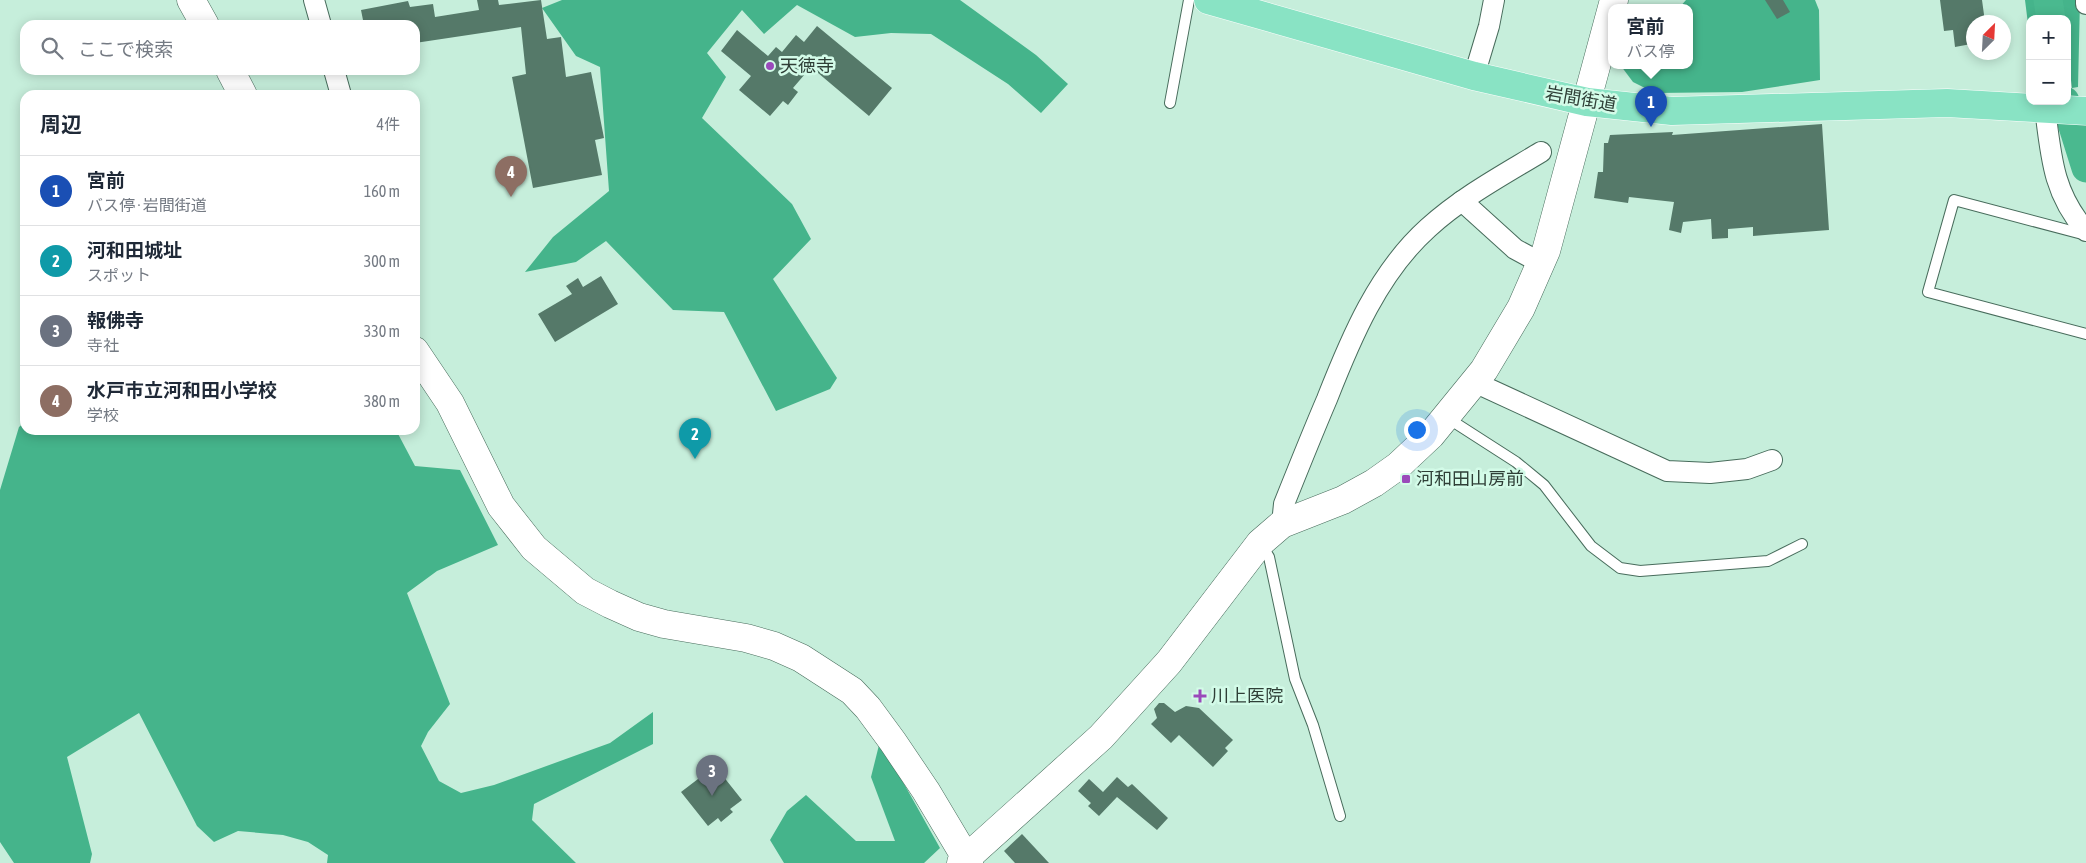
<!DOCTYPE html>
<html lang="ja">
<meta charset="utf-8">
<style>
:root{--surface:#fff;--page:#f6f6f7;--text:#1f2937;--muted:#747a83;--line:#e0e1e3;--accent:#9a4aba}
body{margin:0;font-family:"Asap Condensed","Noto Sans JP",sans-serif;background:var(--page);color:var(--text)}
.controls{position:absolute;right:15px;top:15px;display:grid;overflow:hidden;border-radius:10px;box-shadow:0 2px 12px #0003}
.controls button{width:45px;height:45px;display:grid;place-items:center;padding:0;border:0;border-bottom:1px solid var(--line);background:var(--surface);color:var(--text);font:25px sans-serif}
.compass{position:absolute;left:1966px;top:15px;width:45px;height:45px;border-radius:50%;background:var(--surface);box-shadow:0 2px 12px #0003;rotate:24deg}
.you{position:absolute;left:1416px;top:429px;width:18px;height:18px;margin:-12px;border:4px solid #fff;border-radius:50%;background:#1a73e8;box-shadow:0 0 0 8px #1a73e833}
.badge{display:grid;place-items:center;width:32px;height:32px;border-radius:50%;background:var(--accent);color:#fff;font-size:16px;font-weight:700}
.pin{position:absolute;translate:-50% -41px;filter:drop-shadow(0 1px 2px #0008)}
.pin::after{content:'';position:absolute;top:26px;width:18px;height:15px;background:inherit;clip-path:polygon(0 0,100% 0,50% 100%)}
.popup{position:absolute;left:1608px;top:4px;width:85px;height:65px;box-sizing:border-box;display:grid;place-content:center;border-radius:10px;background:var(--surface);filter:drop-shadow(0 1px 4px #0005);font-size:16px;white-space:nowrap;color:var(--muted)}
.popup b{font-size:19px;color:var(--text)}
.popup::after{content:'';position:absolute;left:50%;top:100%;margin-left:-10px;border:10px solid transparent;border-top-color:var(--surface)}
.list{margin:0;padding:0;list-style:none}
h2{display:flex;justify-content:space-between;align-items:center;height:65px;margin:0;padding:0 20px;font-size:21px}
h2 small{font-size:16px;font-weight:400;color:var(--muted)}
.list li{display:grid;grid-template-columns:32px 1fr auto;gap:15px;align-items:center;box-sizing:border-box;height:70px;padding:0 20px;border-top:1px solid var(--line)}
.list b{display:block;font-size:19px;white-space:nowrap}
.list p{margin:0;font-size:16px;white-space:nowrap;color:var(--muted)}
.list em{font-size:16px;font-style:normal;color:var(--muted)}
.icon{flex:none;width:28px;height:28px;fill:none;stroke:currentColor;stroke-width:2;stroke-linecap:round;stroke-linejoin:round}
.map{position:relative;flex:none;width:2086px;height:863px;overflow:hidden}
.search{position:absolute;background:var(--surface);box-shadow:0 2px 12px #0003;left:20px;top:20px;width:400px;height:55px;display:flex;align-items:center;gap:12px;box-sizing:border-box;padding:0 18px;border-radius:15px;color:var(--muted);font-size:19px}
.panel{position:absolute;background:var(--surface);box-shadow:0 2px 12px #0003;left:20px;top:90px;width:400px;height:345px;border-radius:15px}
.map>svg:first-child{display:block}
</style>
<div class="map">
<svg width="2086" height="863" viewBox="0 0 2086 863">
<rect width="100%" height="100%" fill="#c6eedb"/>
<g fill="#45b48b">
<polygon points="562,0 960,0 1036,55 1068,84 1041,113 1008,84 931,34 891,33 855,37 797,5 764,34 742,10 707,53 726,77 702,118 792,204 811,239 773,279 837,378 830,389 776,411 724,312 673,310 606,241 576,262 525,272 553,237 609,191 600,67 576,56 542,8"/>
<polygon points="1686,0 1815,0 1819,10 1820,80 1742,92 1655,93 1633,82 1621,66 1690,66 1690,8 1679,8"/>
<polygon points="2025,0 2038,0 2040,19 2030,19 2030,40"/>
<polygon points="2059,0 2080,0 2078,87 2072,88 2067,49 2067,19 2060,19"/>
<polygon points="25,422 25,430 396,430 415,466 460,470 498,545 437,571 407,593 450,704 428,732 421,746 439,781 461,793 494,785 610,743 653,712 653,744 534,804 532,820 576,863 327,863 328,855 308,842 283,835 238,831 214,842 197,826 139,713 67,757 92,854 90,863 14,863 0,842 0,490 19,427"/>
<polygon points="880,741 940,848 924,863 784,863 770,840 787,811 806,795 856,841 895,841 871,777"/>
</g>
<g fill="none" stroke-linecap="round" stroke-linejoin="round">
<g stroke="#4ab98f" stroke-width="29">
<polyline points="2048,0 2051,19"/>
<polyline points="2065,101 2086,168"/>
</g>
</g>
<g fill="#557969">
<polygon points="477,0 498,0 499,5 541,0 547,39 561,37 566,77 591,72 604,138 595,140 602,175 533,188 512,77 526,74 521,27 415,43 415,25 364,25 361,10 408,1 410,7 433,4 435,17 479,10"/>
<polygon points="1765,0 1783,0 1790,12 1777,19"/>
<polygon points="1940,0 1982,0 1985,22 1974,22 1974,27 1969,27 1971,44 1955,47 1953,30 1944,31"/>
<polygon points="817,26 892,88 869,116 811,67 793,88 798,92 788,105 783,101 770,116 739,90 751,76 721,51 737,30 768,56 776,47 782,52 796,35 804,42"/>
<polygon points="1822,124 1829,230 1753,236 1753,227 1728,229 1728,238 1712,239 1711,219 1683,222 1681,233 1669,230 1674,202 1629,197 1628,203 1594,198 1598,172 1603,172 1604,143 1608,143 1610,135 1673,132 1672,135"/>
<polygon points="601,276 618,304 555,342 538,314 572,294 566,286 578,278 583,287"/>
<polygon points="1159,703 1164,703 1175,712 1186,706 1199,708 1233,740 1225,748 1228,751 1213,767 1179,735 1171,743 1151,724 1157,718 1154,709"/>
<polygon points="715,766 742,800 730,809 733,812 721,822 718,818 708,826 681,792"/>
<polygon points="1117,777 1128,787 1132,784 1168,818 1157,830 1117,797 1099,816 1088,806 1091,803 1078,791 1089,779 1103,792"/>
<polygon points="1022,834 1049,863 1015,863 1004,851"/>
</g>
<g fill="none" stroke-linecap="round" stroke-linejoin="round">
<defs>
<g id="lane">
<polyline points="1170,103 1189,0"/>
<polyline points="2086,235 1954,200 1928,292 2086,334"/>
<polyline points="1446,417 1516,462 1544,485 1591,546 1620,568 1640,571 1768,561 1802,544"/>
<polyline points="1261,544 1269,557 1295,679 1313,725 1340,816"/>
</g>
<g id="street">
<polyline points="314,0 321,25"/>
<polyline points="2086,0 2086,4"/>
<polyline points="334,70 341,95"/>
<polyline points="1474,76 1489,26 1494,0"/>
<path d="M 2045,108 C 2051,157 2053,193 2086,231"/>
<polyline points="1462,201 1515,249 1541,263"/>
<polyline points="1474,382 1667,471 1710,473 1747,469 1772,460"/>
<path d="M 1282,524 L 1284,504 C 1298,469 1312,434 1327,399 C 1351,338 1378,273 1428,228 C 1462,197 1503,175 1541,152"/>
</g>
<g id="secondary">
<polyline points="191,0 205,25"/>
<polyline points="230,70 243,95"/>
<polyline points="415,351 450,403 501,506 534,548 585,591 610,604 639,617 664,624 746,638 774,646 801,658 852,691 868,708 893,742 926,791 969,863"/>
<polyline points="961,863 1101,737 1169,662 1260,543 1282,524 1343,500 1374,483 1398,466 1431,435 1484,370 1521,308 1546,251 1614,0"/>
</g>
<polyline id="primary" points="1208,0 1474,76 1587,102 1672,111 1947,103 2086,111"/>
</defs>
<use href="#lane" stroke="#486c5c" stroke-width="12"/>
<use href="#street" stroke="#486c5c" stroke-width="22"/>
<use href="#secondary" stroke="#486c5c" stroke-width="29"/>
<use href="#primary" stroke="#fff" stroke-width="29"/>
<use href="#lane" stroke="#fff" stroke-width="10"/>
<use href="#street" stroke="#fff" stroke-width="20"/>
<use href="#secondary" stroke="#fff" stroke-width="28"/>
<use href="#primary" stroke="#89e3c4" stroke-width="28"/>
</g>
<g fill="#9a4aba" stroke="#d3fbe8" stroke-width="2">
<circle cx="770" cy="66" r="5"/>
<rect x="1401" y="474" width="10" height="10" rx="2.5"/>
<path d="M1197.5 688.5h5v5h5v5h-5v5h-5v-5h-5v-5h5z"/>
</g>
<g text-anchor="middle" stroke-width="5" stroke-linejoin="round" paint-order="stroke">
<g font-size="18" fill="#2f3f37" stroke="#d3fbe8" text-anchor="start">
<text x="780" y="72">天徳寺</text>
<text x="1416" y="485">河和田山房前</text>
<text x="1211" y="702">川上医院</text>
</g>
<g font-size="18" fill="#2f3f37" stroke="#d3fbe8">
<text transform="translate(1581 99) rotate(10)" y="6">岩間街道</text>
</g>
</g>
</svg>
<div class="controls">
<button>+</button>
<button>−</button>
</div>
<svg class="compass" viewBox="-18 -18 36 36"><path d="M0-13l5 13h-10z" fill="#e53935"/><path d="M0 13l5-13h-10z" fill="#747a83"/></svg>
<div class="you"></div>
<div class="pin badge" style="left:1651px;top:127px;background:#1a4fb4">1</div>
<div class="popup"><b>宮前</b>バス停</div>
<div class="pin badge" style="left:695px;top:459px;background:#0f9aa8">2</div>
<div class="pin badge" style="left:712px;top:796px;background:#6b7280">3</div>
<div class="pin badge" style="left:511px;top:197px;background:#8d6e63">4</div>
<div class="search"><svg class="icon" aria-label="search" viewBox="0 0 24 24"><circle cx="10" cy="10" r="6"/><path d="M15 15l6 6"/></svg>ここで検索</div>
<section class="panel">
<h2>周辺<small>4件</small></h2>
<ul class="list">
<li><span class="badge" style="background:#1a4fb4">1</span><div><b>宮前</b><p>バス停 · 岩間街道</p></div><em>160 m</em></li>
<li><span class="badge" style="background:#0f9aa8">2</span><div><b>河和田城址</b><p>スポット</p></div><em>300 m</em></li>
<li><span class="badge" style="background:#6b7280">3</span><div><b>報佛寺</b><p>寺社</p></div><em>330 m</em></li>
<li><span class="badge" style="background:#8d6e63">4</span><div><b>水戸市立河和田小学校</b><p>学校</p></div><em>380 m</em></li>
</ul>
</section>
</div>
